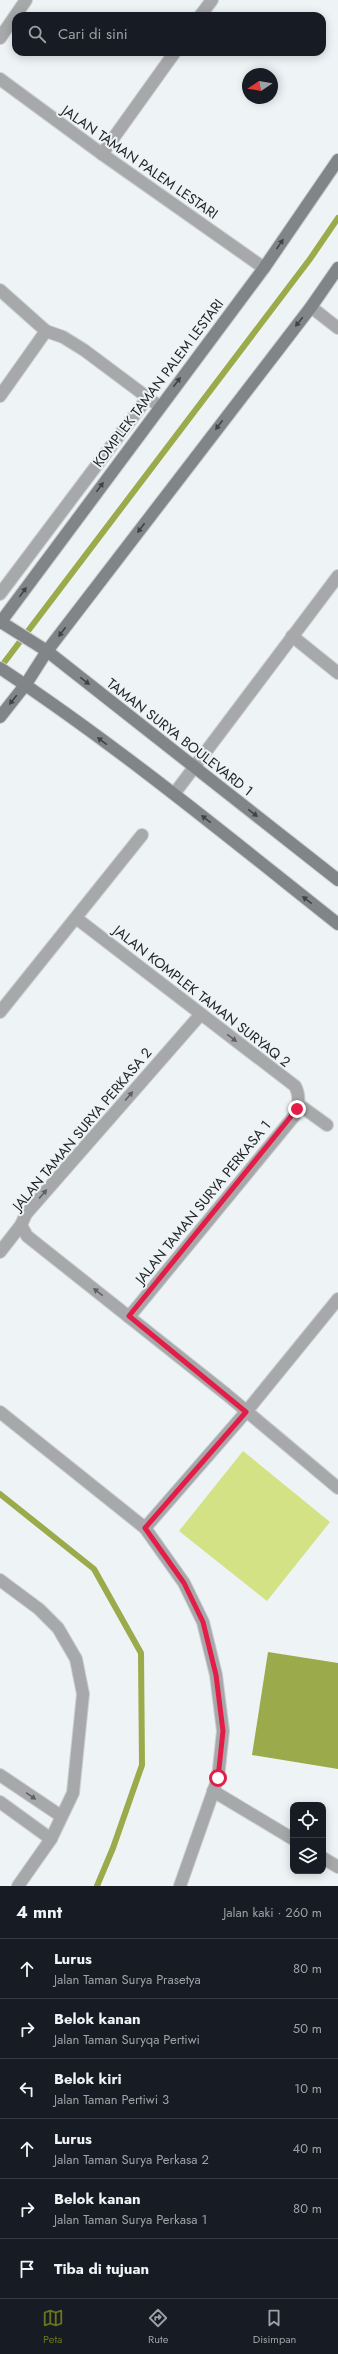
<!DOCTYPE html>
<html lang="id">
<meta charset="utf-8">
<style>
:root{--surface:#171b24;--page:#242831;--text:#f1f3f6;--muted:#9ea1a6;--line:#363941;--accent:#6a7520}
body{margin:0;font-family:Jost,sans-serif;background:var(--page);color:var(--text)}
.controls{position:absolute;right:12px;bottom:12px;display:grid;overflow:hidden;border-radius:8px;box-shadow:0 2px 10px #0003}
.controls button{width:36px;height:36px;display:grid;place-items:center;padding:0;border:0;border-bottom:1px solid var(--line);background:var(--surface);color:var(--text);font:20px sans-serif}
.compass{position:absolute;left:242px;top:68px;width:36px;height:36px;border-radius:50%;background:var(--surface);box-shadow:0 2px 10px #0003;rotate:258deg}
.stop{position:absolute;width:12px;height:12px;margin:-9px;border:3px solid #e11d48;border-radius:50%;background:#fff}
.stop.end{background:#e11d48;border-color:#fff;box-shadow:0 1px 4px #0008}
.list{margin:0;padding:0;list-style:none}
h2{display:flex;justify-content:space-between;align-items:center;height:52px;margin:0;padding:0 16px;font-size:17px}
h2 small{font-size:13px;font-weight:400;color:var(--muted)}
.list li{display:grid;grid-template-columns:26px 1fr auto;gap:12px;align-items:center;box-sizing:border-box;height:60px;padding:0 16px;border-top:1px solid var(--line)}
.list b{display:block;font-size:15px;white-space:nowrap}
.list p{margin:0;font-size:13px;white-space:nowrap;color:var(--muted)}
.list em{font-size:13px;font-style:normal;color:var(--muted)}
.icon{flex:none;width:22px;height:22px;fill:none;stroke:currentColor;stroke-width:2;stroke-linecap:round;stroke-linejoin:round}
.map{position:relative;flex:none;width:338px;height:1886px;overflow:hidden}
.search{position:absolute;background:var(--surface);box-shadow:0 2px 10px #0003;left:12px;right:12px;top:12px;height:44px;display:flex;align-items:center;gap:10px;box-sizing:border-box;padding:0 14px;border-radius:12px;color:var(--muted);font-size:15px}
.sheet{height:412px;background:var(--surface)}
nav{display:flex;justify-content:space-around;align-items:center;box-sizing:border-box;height:56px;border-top:1px solid var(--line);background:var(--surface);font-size:11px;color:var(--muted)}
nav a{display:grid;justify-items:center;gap:2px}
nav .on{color:var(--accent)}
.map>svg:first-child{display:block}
</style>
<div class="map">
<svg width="338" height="1886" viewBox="0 0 338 1886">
<rect width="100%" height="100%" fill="#eef3f6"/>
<polygon fill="#d3e285" points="243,1451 330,1522 267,1601 179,1531"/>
<polygon fill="#9baa4a" points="268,1652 338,1663 338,1769 252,1755"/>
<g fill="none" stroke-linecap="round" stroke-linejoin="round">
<g stroke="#9baa4a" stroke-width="6">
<polyline points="0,668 310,259 338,218"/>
<polyline points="0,1494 94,1569 141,1653 142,1765 113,1848 97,1886"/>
</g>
<defs>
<g id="street">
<polyline points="200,16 212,0"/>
<polyline points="0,38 26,0"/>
<polyline points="0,79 102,154 264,268"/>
<polyline points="102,154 175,52"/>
<polyline points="0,290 46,331 63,337 84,350 159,406"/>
<polyline points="311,307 338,328"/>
<polyline points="0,396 46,331"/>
<polyline points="0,594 148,397"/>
<polyline points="292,636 338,673"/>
<polyline points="174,794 338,576"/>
<path d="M 76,918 L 295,1086 C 300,1095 299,1105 295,1115 L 129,1317"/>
<polyline points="0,1012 142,835"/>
<polyline points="298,1104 327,1125"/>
<polyline points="21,1225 27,1236 226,1394 338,1488"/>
<polyline points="0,1252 21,1225 26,1214 201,1014"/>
<polyline points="0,1412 145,1528 184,1583 203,1622 216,1675 223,1731 218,1778 180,1886"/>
<polyline points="145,1528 246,1412 338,1299"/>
<polyline points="0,1580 39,1609 58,1628 76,1659 83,1694 73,1793 51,1839 18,1886"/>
<polyline points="0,1775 61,1816"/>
<polyline points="213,1791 293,1839"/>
<polyline points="0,1802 51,1839"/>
<polyline points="323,1858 338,1867"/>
</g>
<g id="secondary">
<polyline points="1,622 47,651 338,880"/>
<polyline points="0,623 264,268 338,160"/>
<path d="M 0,668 C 118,746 227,836 338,924"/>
<polyline points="0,717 26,684 47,651 311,307 338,268"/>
</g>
</defs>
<use href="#street" stroke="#caced1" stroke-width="14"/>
<use href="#secondary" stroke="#caced1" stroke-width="14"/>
<use href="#street" stroke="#a7a8aa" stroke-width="12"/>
<use href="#secondary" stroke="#828587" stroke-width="12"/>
</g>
<defs><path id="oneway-solid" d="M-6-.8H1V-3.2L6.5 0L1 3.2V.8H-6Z"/></defs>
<g fill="#404244">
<use href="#oneway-solid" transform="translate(280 244) rotate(-56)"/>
<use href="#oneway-solid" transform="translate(299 322) rotate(129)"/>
<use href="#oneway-solid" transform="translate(177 382) rotate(-53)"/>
<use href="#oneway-solid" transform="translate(219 425) rotate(127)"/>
<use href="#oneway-solid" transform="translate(100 487) rotate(-54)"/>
<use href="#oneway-solid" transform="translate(141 528) rotate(127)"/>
<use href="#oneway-solid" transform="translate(23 592) rotate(-54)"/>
<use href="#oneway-solid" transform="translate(62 632) rotate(127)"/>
<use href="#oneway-solid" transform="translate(85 681) rotate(38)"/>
<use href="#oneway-solid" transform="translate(13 700) rotate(129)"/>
<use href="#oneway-solid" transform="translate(102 741) rotate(-143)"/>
<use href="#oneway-solid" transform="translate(253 813) rotate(38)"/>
<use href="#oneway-solid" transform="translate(206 819) rotate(-142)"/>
<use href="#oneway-solid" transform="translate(307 900) rotate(-142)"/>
</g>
<g fill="#5f6062">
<use href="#oneway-solid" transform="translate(232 1038) rotate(37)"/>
<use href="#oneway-solid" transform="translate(129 1096) rotate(-49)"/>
<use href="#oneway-solid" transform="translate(43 1194) rotate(-49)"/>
<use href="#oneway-solid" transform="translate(98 1292) rotate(-142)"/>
<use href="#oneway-solid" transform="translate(31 1796) rotate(34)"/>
</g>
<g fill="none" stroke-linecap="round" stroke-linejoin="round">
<polyline stroke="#e11d48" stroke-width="5" points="218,1778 223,1731 216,1675 203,1622 184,1583 145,1528 246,1412 129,1316 297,1109"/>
</g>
<g text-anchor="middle" stroke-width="4" stroke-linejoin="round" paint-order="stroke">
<g font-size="14" fill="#242527" stroke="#eef3f6">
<text transform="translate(140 162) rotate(35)" y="5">JALAN TAMAN PALEM LESTARI</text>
<text transform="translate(158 383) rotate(-53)" y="5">KOMPLEK TAMAN PALEM LESTARI</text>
<text transform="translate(180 737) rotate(38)" y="5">TAMAN SURYA BOULEVARD 1</text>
<text transform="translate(202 996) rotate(38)" y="5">JALAN KOMPLEK TAMAN SURYAQ 2</text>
<text transform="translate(82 1129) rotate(-50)" y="5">JALAN TAMAN SURYA PERKASA 2</text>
<text transform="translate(203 1202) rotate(-51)" y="5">JALAN TAMAN SURYA PERKASA 1</text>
</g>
</g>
</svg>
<div class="controls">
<button><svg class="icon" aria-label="locate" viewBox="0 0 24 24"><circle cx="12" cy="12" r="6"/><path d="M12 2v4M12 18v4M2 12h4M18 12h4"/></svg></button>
<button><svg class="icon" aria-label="layers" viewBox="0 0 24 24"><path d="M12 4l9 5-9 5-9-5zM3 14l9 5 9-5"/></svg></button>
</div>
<svg class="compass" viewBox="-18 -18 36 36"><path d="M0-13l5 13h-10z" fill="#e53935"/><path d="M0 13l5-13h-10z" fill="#9ea1a6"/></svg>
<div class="stop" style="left:218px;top:1778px"></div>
<div class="stop end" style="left:297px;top:1109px"></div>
<div class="search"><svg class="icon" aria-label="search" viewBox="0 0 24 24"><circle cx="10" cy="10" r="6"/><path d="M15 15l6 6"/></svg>Cari di sini</div>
</div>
<section class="sheet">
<h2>4 mnt<small>Jalan kaki · 260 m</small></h2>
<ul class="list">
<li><svg class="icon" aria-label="ahead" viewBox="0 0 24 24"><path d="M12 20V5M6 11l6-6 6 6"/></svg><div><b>Lurus</b><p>Jalan Taman Surya Prasetya</p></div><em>80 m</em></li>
<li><svg class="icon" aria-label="right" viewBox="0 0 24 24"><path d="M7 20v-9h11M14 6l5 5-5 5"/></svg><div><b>Belok kanan</b><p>Jalan Taman Suryqa Pertiwi</p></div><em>50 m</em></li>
<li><svg class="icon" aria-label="left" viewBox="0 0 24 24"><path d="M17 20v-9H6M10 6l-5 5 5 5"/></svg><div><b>Belok kiri</b><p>Jalan Taman Pertiwi 3</p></div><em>10 m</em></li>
<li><svg class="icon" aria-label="ahead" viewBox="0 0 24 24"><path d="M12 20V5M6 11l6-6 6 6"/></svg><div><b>Lurus</b><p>Jalan Taman Surya Perkasa 2</p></div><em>40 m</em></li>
<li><svg class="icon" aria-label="right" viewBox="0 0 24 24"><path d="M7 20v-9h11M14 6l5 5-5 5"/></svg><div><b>Belok kanan</b><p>Jalan Taman Surya Perkasa 1</p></div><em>80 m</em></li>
<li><svg class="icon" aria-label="arrive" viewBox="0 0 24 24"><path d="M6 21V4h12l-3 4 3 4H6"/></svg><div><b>Tiba di tujuan</b></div></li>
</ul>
</section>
<nav>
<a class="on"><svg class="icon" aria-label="map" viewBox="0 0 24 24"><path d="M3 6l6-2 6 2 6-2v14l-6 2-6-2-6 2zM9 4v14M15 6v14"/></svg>Peta</a>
<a><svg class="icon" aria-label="directions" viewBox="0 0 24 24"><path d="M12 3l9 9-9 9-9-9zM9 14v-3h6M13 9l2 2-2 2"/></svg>Rute</a>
<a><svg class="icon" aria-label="saved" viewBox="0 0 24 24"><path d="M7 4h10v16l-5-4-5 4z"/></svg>Disimpan</a>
</nav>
